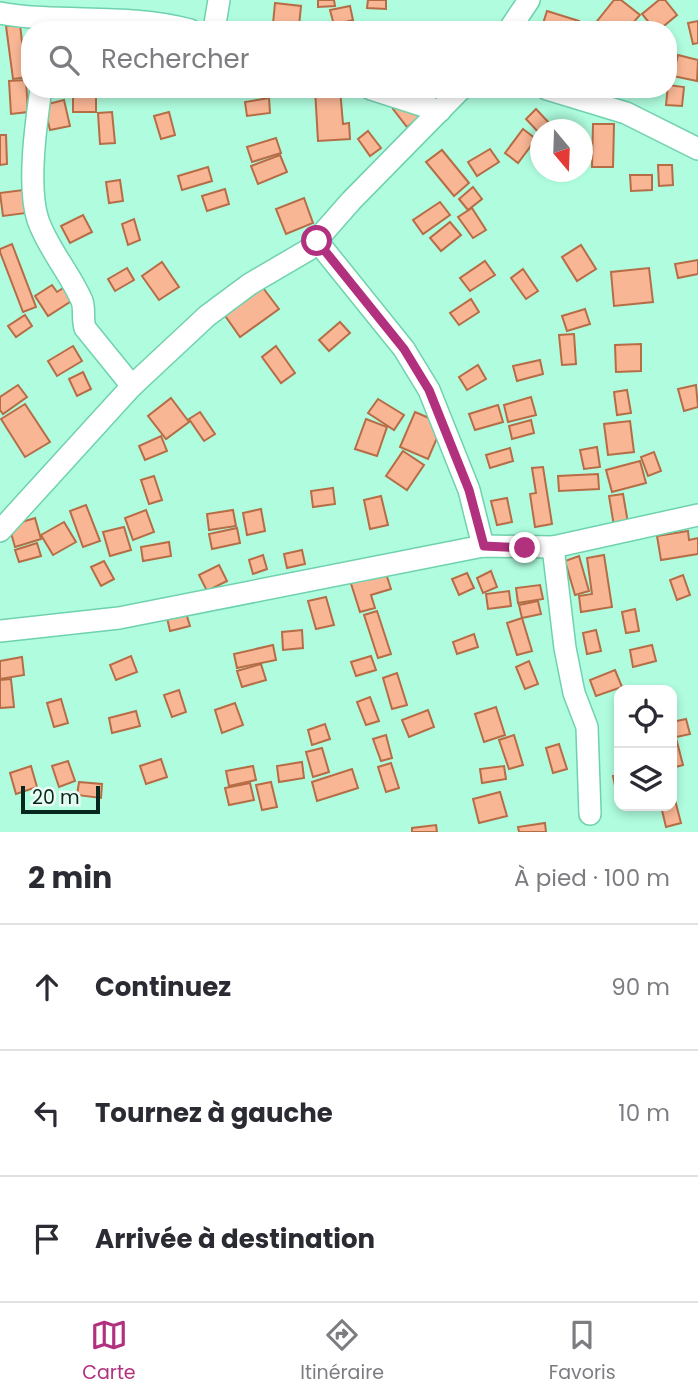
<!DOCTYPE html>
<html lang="fr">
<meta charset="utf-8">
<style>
:root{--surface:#fff;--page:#f2f2f3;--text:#2b2b33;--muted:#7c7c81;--line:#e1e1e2;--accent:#b1317f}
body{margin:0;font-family:Poppins,sans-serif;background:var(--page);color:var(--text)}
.controls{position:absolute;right:21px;bottom:21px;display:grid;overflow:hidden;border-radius:14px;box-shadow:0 4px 10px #0003}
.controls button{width:63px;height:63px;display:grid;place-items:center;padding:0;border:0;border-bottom:2px solid var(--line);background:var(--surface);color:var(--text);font:35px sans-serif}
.compass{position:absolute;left:530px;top:119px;width:63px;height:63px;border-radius:50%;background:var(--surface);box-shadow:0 4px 10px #0003;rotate:161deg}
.scale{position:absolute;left:21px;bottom:18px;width:79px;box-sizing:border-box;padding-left:7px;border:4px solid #06271d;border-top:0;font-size:19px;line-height:24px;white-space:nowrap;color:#06271d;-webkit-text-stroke:5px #e9fbf3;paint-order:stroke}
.stop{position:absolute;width:21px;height:21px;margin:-16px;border:5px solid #b1317f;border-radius:50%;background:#fff}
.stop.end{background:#b1317f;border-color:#fff;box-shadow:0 2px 7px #0008}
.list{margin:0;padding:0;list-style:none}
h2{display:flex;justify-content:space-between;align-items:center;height:91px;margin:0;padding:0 28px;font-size:30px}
h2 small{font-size:23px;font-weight:400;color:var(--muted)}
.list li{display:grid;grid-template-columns:46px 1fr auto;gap:21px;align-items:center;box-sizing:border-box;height:126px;padding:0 28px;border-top:2px solid var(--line)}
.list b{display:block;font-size:26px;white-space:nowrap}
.list em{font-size:23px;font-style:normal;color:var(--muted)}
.icon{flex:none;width:38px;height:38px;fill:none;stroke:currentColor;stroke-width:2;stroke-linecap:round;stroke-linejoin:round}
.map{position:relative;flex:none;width:698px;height:832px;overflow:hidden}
.search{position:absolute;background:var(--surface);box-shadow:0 4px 10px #0003;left:21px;right:21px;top:21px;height:77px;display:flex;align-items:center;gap:18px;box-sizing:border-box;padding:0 24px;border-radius:28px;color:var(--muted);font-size:26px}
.sheet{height:469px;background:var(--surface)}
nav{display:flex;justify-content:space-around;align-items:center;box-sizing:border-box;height:98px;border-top:2px solid var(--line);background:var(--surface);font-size:19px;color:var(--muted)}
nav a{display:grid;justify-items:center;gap:4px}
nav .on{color:var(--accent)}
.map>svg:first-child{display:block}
</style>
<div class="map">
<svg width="698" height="832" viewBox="0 0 698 832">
<rect width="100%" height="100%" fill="#affcde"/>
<g fill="#f8b695" stroke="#b66d46" stroke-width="2">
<polygon points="318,0 334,0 335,6 318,7"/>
<polygon points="368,0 386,0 386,9 367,8"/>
<polygon points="614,0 621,0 640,15 627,30 590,30"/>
<polygon points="659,0 665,0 677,15 659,30 655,30 642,14"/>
<polygon points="275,3 301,6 299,26 273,24"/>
<polygon points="350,6 353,20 334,25 330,10"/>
<polygon points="547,11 579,21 577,30 541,30"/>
<polygon points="698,21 698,43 693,44 688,23"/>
<rect x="358" y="22" width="14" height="8"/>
<polygon points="20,24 23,51 30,50 30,77 13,79 6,26"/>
<polygon points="678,55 698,60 697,81 673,76"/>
<polygon points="26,80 28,112 11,114 9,81"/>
<polygon points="668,85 684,87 682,106 666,105"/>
<rect x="73" y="89" width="23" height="23"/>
<polygon points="315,89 340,89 343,124 349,123 350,139 318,141"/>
<polygon points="269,98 270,113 247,116 245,102"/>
<polygon points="407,98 422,116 407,127 393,109"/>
<polygon points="64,100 70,126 50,130 44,105"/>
<polygon points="536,109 551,125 546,130 540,130 540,134 526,119"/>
<polygon points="112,112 115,143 100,144 98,113"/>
<polygon points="169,112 175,135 161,139 154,116"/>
<polygon points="593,124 614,124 613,167 592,167"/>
<polygon points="523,129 536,139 518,163 505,153"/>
<polygon points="368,131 381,148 370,156 358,139"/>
<polygon points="0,135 6,135 7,164 0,165"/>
<polygon points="276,138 281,153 252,162 247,147"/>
<polygon points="490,149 499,162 477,176 468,162"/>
<polygon points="442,150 469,183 454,196 426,162"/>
<polygon points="280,155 287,172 258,184 251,166"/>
<polygon points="658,165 672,165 673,185 659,186"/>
<polygon points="208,167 212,181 182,190 178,176"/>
<polygon points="630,175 652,175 652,190 631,191"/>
<polygon points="120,180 123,201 109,203 106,182"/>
<polygon points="473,187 482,199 468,210 459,199"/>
<polygon points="31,189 34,212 3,216 0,193"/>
<polygon points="225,189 229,204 207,211 202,196"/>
<polygon points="304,198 313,223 286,234 276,209"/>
<polygon points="440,202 450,215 423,234 413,220"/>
<polygon points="472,208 486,230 473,238 458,217"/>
<polygon points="83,215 92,232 70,243 61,226"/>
<polygon points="134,219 140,240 128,245 122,224"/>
<polygon points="450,222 461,235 441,251 430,238"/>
<polygon points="12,244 36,307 23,312 0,252 0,249"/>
<polygon points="581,245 596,269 577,281 562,257"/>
<polygon points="698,260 698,274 678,278 675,264"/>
<polygon points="485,261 495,275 470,291 460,278"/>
<polygon points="162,262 179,287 159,300 142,276"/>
<polygon points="127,268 134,280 115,291 108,279"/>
<polygon points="649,268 653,302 614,306 611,272"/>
<polygon points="523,269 538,291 526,299 511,278"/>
<polygon points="76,280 84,293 48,316 35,296 52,285 57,292"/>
<polygon points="257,280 279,309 240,337 219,307"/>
<polygon points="471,299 479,312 459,325 450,313"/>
<polygon points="585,309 590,324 567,331 562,316"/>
<polygon points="25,315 32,326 16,337 8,326"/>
<polygon points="340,322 350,333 329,351 319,340"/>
<polygon points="574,334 576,364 562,365 559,335"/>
<polygon points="641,344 641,371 616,372 615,345"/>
<polygon points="73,346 82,361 57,376 48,361"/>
<polygon points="276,346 295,373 281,383 262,357"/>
<polygon points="540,360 543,374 517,381 513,366"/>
<polygon points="478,365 486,379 467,390 459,377"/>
<polygon points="83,372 91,389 77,396 69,379"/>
<polygon points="18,385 27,397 3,414 0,410 0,397"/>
<polygon points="696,385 698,407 684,411 678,389"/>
<polygon points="627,390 631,413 617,415 614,392"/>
<polygon points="531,397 536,415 508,422 504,405"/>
<polygon points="171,398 189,422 166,439 148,416"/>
<polygon points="378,399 404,415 394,430 368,413"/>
<polygon points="25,404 50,442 25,457 1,419"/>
<polygon points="498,405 503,422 475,430 469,414"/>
<polygon points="200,412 215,434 204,441 189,419"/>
<polygon points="415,412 443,424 428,459 400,447"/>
<polygon points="366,419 387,427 377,456 355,449"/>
<polygon points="531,420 534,433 512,439 509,426"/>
<polygon points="630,421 634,452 608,455 604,424"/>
<polygon points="161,436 167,451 145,460 139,446"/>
<polygon points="597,447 600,467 584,469 580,450"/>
<polygon points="510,448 513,461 490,468 486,455"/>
<polygon points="403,451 424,465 407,490 386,476"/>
<polygon points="654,452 661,471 648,476 641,457"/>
<polygon points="640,461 646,483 612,492 606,470"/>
<polygon points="543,467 552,524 535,527 530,494 536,493 532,468"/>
<polygon points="598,474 599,489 559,491 558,476"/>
<polygon points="154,476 162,500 149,504 141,480"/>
<polygon points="333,488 335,504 313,507 311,491"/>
<polygon points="623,494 628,523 614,526 609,496"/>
<polygon points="381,496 388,525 370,529 364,500"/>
<polygon points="507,498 512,522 497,525 491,501"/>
<polygon points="86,505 100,541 83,547 70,511"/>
<polygon points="261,509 265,531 247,535 243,513"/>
<polygon points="146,510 154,532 133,540 125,518"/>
<polygon points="233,510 236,526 209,530 207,514"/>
<polygon points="35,518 41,539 15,547 9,526"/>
<polygon points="64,522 76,542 53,555 41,535"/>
<polygon points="124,527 131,550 110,556 103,532"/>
<polygon points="237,528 240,543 212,549 209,534"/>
<polygon points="688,531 689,540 698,538 698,554 661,560 657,536"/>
<polygon points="169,542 171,556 143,561 141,547"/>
<polygon points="37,543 41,556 19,562 15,550"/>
<polygon points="302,550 305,564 287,568 284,554"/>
<polygon points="263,555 267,569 253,574 249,560"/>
<polygon points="604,555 612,607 581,612 579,596 592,594 587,558"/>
<polygon points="579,556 589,591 575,595 565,561"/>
<polygon points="104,561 114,579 101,586 91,567"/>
<polygon points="382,561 391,589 371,595 375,608 360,612 347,571"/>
<polygon points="219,565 227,581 207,591 199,575"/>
<polygon points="491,571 497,587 483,593 477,578"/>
<polygon points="467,573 474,588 459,595 452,579"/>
<polygon points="683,575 690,595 677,600 670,580"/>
<polygon points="540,585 543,599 518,603 516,588"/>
<polygon points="509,591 511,606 488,609 486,594"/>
<polygon points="326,597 334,625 316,629 308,601"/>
<polygon points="538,601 541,614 522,618 519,605"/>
<polygon points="635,609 639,631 626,633 622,612"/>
<polygon points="377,611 391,654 378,658 364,615"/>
<polygon points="186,613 190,626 170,631 167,618"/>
<polygon points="522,618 532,651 517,655 507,623"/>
<polygon points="302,630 303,648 283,650 282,632"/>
<polygon points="596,630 601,651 587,654 583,633"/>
<polygon points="474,634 478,647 457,654 453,642"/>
<polygon points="273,645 276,660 237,668 234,654"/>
<polygon points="652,645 656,661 633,667 630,650"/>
<polygon points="131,656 137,672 116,680 110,665"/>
<polygon points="371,656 376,670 356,676 351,662"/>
<polygon points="22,657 24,675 0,679 0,661"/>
<polygon points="529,661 538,684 525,689 516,667"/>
<polygon points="261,664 266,680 242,687 237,671"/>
<polygon points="615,670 622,687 596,696 590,680"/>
<polygon points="397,673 407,705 392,709 383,678"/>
<polygon points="11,679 14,707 0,708 0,680"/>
<polygon points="179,690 186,712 172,717 164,695"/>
<polygon points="370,697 379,721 366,725 357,702"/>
<polygon points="61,699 68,723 54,727 47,703"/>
<polygon points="235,703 243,725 222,733 215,710"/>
<polygon points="496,707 505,735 484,742 475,714"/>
<polygon points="428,710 434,727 409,737 402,720"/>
<polygon points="136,711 140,726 112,733 109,718"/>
<polygon points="686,719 690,734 672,738 672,722"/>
<polygon points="325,724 330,739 312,745 308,730"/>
<polygon points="386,735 392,758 381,761 373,739"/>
<polygon points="514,735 523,765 509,769 499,740"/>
<polygon points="676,738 683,765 672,768 672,739"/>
<polygon points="559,744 567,769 553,773 546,748"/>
<polygon points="322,748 329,772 313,777 306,752"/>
<polygon points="161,759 167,777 146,784 140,766"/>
<polygon points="68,761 75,781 59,787 52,766"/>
<polygon points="302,762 304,778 279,782 277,766"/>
<polygon points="391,763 399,788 386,792 378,767"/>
<polygon points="31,766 37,787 16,794 10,773"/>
<polygon points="253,766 256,780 229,786 226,771"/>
<polygon points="504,766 506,779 482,783 480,769"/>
<polygon points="352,769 358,788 317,801 312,782"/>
<polygon points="619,775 619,805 613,776"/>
<polygon points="79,782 102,784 101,798 77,795"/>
<polygon points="271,782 277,807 262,810 256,785"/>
<polygon points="250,783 254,800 229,805 225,788"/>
<polygon points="500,792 507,816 479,823 473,799"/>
<polygon points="675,800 681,823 666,827 661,806 672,806 672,801"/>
<polygon points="545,823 546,832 519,832 518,827"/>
<polygon points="436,825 437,832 412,832 412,828"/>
</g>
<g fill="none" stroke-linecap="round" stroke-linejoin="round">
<defs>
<g id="street">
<path d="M 0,13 C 63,24 127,13 190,30"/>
<polyline points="214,30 219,0"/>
<polyline points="509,30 529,0"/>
<path d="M 41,89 C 36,123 27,187 38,220 C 48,249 70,273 82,301 C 85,309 82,318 85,328 L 132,386"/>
<polyline points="371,89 440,111"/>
<polyline points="547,89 626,113 698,149"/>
<polyline points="317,241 404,349 429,390 469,490 483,546"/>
<polyline points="0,531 132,386 207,316 250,284 308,250 351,201 461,89"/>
<polyline points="553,547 565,648 574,693 587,727 590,814"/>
<polyline points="0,631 119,618 483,546 553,547 698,515"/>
</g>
</defs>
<use href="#street" stroke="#6fd2ae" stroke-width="24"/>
<use href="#street" stroke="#fff" stroke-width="21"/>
</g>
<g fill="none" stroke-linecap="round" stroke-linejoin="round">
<polyline stroke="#b1317f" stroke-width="9" points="317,241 404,349 429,390 469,490 484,546 525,548"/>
</g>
</svg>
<div class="controls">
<button><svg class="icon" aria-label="locate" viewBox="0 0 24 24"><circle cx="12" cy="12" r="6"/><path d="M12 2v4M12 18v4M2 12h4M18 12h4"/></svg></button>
<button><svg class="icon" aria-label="layers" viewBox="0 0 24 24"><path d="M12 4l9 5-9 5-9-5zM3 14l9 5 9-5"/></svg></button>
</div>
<svg class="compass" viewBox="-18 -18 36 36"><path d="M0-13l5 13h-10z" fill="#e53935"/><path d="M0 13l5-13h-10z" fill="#7c7c81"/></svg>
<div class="scale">20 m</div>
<div class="stop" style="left:317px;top:241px"></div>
<div class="stop end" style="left:525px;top:548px"></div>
<div class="search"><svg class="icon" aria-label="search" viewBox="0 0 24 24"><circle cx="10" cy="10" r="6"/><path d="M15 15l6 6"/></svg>Rechercher</div>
</div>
<section class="sheet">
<h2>2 min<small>À pied · 100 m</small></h2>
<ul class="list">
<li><svg class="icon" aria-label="ahead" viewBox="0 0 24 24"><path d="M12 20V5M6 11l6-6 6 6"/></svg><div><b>Continuez</b></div><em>90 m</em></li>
<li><svg class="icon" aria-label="left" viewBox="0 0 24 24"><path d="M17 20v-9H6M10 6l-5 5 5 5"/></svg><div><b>Tournez à gauche</b></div><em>10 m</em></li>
<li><svg class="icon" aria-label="arrive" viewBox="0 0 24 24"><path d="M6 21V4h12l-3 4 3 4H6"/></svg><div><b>Arrivée à destination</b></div></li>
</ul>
</section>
<nav>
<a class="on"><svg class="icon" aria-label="map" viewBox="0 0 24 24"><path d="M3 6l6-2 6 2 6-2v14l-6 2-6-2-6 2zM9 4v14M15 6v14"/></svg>Carte</a>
<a><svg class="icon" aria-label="directions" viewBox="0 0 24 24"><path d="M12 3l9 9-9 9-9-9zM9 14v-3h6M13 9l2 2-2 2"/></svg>Itinéraire</a>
<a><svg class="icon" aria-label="saved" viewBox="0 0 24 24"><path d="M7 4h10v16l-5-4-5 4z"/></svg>Favoris</a>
</nav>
